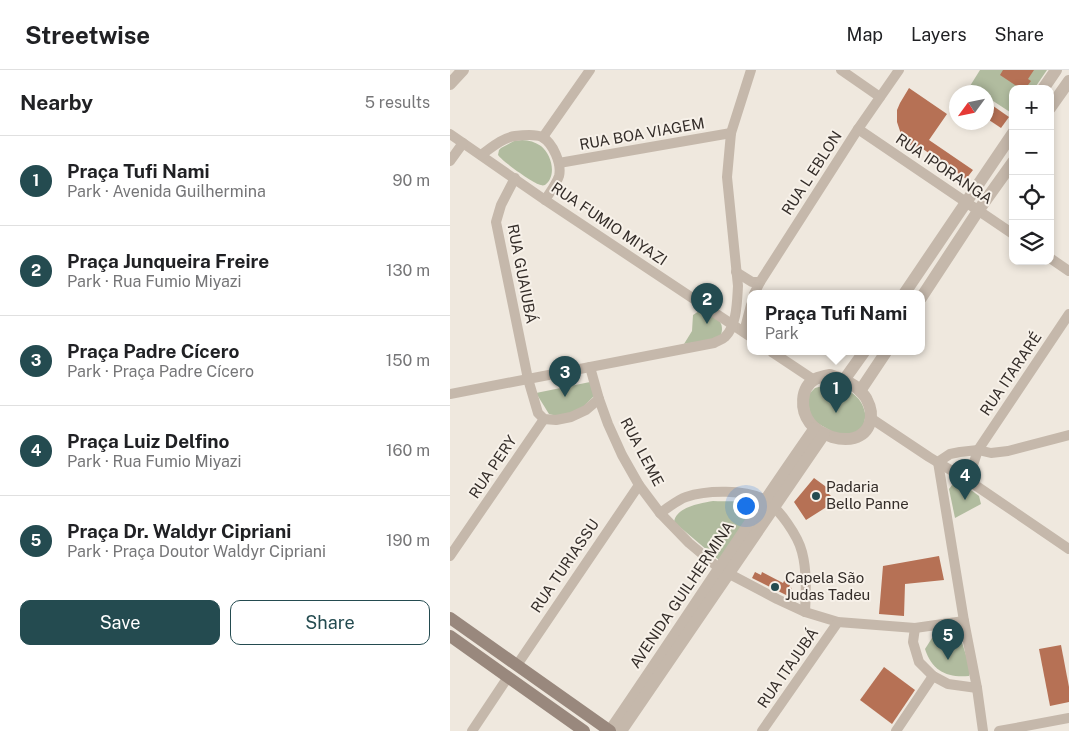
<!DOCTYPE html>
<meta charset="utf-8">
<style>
:root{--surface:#fff;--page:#f6f6f6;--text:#202124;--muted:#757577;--line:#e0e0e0;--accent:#244b50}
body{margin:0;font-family:"Public Sans",sans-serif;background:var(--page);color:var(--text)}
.controls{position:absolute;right:15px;top:15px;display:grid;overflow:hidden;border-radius:10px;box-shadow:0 2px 8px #0003}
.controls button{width:45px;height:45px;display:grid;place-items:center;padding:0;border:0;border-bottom:1px solid var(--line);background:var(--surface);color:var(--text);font:25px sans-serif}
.compass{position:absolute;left:499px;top:15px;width:45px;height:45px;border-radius:50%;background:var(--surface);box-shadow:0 2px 8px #0003;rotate:237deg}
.you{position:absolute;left:295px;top:435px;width:18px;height:18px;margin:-12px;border:4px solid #fff;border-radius:50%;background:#1a73e8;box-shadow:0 0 0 8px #1a73e833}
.badge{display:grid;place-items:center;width:32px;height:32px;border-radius:50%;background:var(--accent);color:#fff;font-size:16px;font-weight:700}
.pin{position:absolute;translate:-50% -41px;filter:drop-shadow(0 1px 2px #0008)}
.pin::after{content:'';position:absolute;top:26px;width:18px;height:15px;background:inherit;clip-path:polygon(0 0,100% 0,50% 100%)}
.popup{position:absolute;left:297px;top:220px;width:178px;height:65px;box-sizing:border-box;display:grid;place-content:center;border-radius:10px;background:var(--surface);filter:drop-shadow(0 1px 4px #0005);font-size:16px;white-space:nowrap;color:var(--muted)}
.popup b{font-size:19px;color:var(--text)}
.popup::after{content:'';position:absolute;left:50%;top:100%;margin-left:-10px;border:10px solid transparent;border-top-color:var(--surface)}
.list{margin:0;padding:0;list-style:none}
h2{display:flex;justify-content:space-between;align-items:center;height:65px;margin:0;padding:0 20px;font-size:21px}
h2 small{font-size:16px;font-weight:400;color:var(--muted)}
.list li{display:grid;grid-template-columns:32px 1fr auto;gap:15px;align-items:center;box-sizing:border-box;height:90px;padding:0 20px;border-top:1px solid var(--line)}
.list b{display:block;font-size:19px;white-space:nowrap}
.list p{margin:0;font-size:16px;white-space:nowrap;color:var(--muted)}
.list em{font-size:16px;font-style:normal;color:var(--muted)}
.actions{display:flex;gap:10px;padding:15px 20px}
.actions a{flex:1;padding:11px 0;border:1px solid var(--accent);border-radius:10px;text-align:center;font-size:18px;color:var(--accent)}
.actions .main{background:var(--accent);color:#fff}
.icon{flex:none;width:28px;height:28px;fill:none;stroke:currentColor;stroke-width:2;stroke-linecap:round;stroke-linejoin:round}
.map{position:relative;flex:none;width:619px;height:661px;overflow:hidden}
header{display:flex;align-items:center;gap:30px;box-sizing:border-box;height:70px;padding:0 25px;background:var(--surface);border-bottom:1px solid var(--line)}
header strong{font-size:24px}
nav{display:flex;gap:28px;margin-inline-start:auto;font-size:18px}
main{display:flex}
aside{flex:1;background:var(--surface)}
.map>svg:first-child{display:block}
</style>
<header>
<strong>Streetwise</strong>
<nav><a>Map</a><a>Layers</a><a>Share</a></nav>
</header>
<main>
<aside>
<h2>Nearby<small>5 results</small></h2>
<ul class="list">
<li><span class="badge">1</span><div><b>Praça Tufi Nami</b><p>Park · Avenida Guilhermina</p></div><em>90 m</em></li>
<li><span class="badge">2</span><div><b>Praça Junqueira Freire</b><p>Park · Rua Fumio Miyazi</p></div><em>130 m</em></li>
<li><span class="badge">3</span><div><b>Praça Padre Cícero</b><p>Park · Praça Padre Cícero</p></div><em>150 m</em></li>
<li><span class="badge">4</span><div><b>Praça Luiz Delfino</b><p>Park · Rua Fumio Miyazi</p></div><em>160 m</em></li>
<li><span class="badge">5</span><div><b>Praça Dr. Waldyr Cipriani</b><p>Park · Praça Doutor Waldyr Cipriani</p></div><em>190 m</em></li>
</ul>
<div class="actions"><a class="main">Save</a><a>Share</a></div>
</aside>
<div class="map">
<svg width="619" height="661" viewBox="0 0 619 661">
<rect width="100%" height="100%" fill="#efe8de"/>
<g fill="#b1bc9f">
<polygon points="530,0 597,0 584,19 563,19 563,44 537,27 536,22 530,22 520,16"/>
<path d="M 72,70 C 79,70 85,72 91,76 C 102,85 107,106 95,115 C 94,115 93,116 91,115 C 84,114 52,91 48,85 L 49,80 L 51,78 L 64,71 Z"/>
<path d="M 252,239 C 263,246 276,250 271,265 L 266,269 L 234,274 L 242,261 L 243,245 Z"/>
<polygon points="140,312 146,324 129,341 107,346 99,344 86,323"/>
<path d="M 380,314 C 396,318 412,325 415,343 C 416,349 413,357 411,363 L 390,366 L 360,349 L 358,325 L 365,318 Z"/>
<polygon points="508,413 513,414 529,426 531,434 505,448 499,419 502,415"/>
<path d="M 263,431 C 275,432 294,429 304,438 L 270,491 L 224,452 C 226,437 251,433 263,431 Z"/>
<path d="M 510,566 L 521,601 L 519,606 C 497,608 482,601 475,579 L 482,568 Z"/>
</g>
<g fill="#b67155">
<polygon points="553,0 584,0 578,9 581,11 575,19 571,19 550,5"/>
<polygon points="459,18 497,44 479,70 523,100 516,109 473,79 472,81 458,74 451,64 447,52 447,40 450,33"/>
<polygon points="536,31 559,47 551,58 536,48"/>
<polygon points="364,408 379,419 377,422 386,431 356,450 344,432"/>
<polygon points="489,486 494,510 455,514 454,546 429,544 433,496"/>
<polygon points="305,502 311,505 312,502 333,513 336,507 342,511 339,517 342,518 341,520 344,521 342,524 344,525 342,528 302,508"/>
<polygon points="611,575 619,617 619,632 600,636 589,579"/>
<polygon points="434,597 465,620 442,654 410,630"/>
</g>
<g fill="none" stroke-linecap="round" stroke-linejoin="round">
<g stroke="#c5b8ab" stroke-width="10">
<polyline points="391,0 430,27"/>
<polyline points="408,59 563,164"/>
<polyline points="0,64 95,130 301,267"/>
<polyline points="93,67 140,0"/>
<path d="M 31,85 C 41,78 52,68 65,66 C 73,65 86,64 92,67 C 103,73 112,94 109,106 C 106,115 100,122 95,130"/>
<polyline points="0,91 13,73"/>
<polyline points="109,93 281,63"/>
<polyline points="65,108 51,135 46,152 78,309 88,343 94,349 106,350 121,347 136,340 149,329"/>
<polyline points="600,188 619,201"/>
<polyline points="286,202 302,212 310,212"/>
<polyline points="304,224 310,212 408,59 449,0"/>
<polyline points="294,262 301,235"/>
<polyline points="322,282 364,310"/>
<polyline points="140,297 149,329 158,354 172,385 189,415 210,443 239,473 270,499 327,529 355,542 388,552 465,558 514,551"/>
<path d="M 0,324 L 264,273 C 267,271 272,270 275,267 C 287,256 287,231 288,216 L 277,107 L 281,63 L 301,0"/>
<polyline points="422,349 479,387 522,413 619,479"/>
<polyline points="522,413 521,401 528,380 619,244"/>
<path d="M 210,443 C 218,438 227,430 236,427 C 256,420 296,419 315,430 C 329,438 348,466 352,482 C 357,501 356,522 355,542"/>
<polyline points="0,486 94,349"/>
<polyline points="465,558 463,572 469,592 483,606 498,614 527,618"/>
<polyline points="67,595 189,415"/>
<polyline points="22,661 58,607"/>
<polyline points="312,661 388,552"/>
<polyline points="446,661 483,606"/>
<polyline points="533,661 527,618 514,551 488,392 500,384 510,382 528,380 541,383 558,381 619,365"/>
<polyline points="549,661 619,648"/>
</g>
<g stroke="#c5b8ab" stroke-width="12">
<polyline points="0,14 13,0"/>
<polyline points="593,19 606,0"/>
<polyline points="600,38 619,11"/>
<polyline points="454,224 563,63"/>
<polyline points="471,228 528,141 563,92"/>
<path d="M 380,305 C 389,308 397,311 405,316 C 409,320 415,325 417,330 C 425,345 421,363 404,368 C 397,370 389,369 382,367 C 374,364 365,360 360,353 C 350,340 350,318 365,309 C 370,307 375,306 380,305 Z"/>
<polyline points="394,310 414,282"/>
<polyline points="410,321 436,282"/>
<path d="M 160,661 C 229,560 295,458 365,358"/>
<polyline points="171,661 374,364"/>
</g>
<g stroke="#99887d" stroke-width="12">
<polyline points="0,548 160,661"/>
<polyline points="0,566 134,661"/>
</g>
</g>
<g fill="#244b50" stroke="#f7f1e9" stroke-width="2">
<circle cx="366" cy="426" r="5"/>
<circle cx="325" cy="517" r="5"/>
</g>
<g text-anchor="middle" stroke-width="4" stroke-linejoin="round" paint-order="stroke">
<g font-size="15" fill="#342d29" stroke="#f7f1e9">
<text transform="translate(192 64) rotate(-10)" y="5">RUA BOA VIAGEM</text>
<text transform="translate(494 99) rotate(34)" y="5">RUA IPORANGA</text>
<text transform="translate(362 103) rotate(-57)" y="5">RUA L EBLON</text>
<text transform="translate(159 154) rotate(34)" y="5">RUA FUMIO MIYAZI</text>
<text transform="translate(72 204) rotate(79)" y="5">RUA GUAIUBÁ</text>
<text transform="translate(561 304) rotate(-56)" y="5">RUA ITARARÉ</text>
<text transform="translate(192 382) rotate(62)" y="5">RUA LEME</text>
<text transform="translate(43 397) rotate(-56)" y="5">RUA PERY</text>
<text transform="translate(115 496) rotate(-56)" y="5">RUA TURIASSU</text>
<text transform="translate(232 525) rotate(-56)" y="5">AVENIDA GUILHERMINA</text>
<text transform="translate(338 598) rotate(-55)" y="5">RUA ITAJUBÁ</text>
</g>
<g font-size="15" fill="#342d29" stroke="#f7f1e9" text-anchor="start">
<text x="376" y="422">Padaria<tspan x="376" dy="17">Bello Panne</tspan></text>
<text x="335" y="513">Capela São<tspan x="335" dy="17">Judas Tadeu</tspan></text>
</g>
</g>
</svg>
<div class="controls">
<button>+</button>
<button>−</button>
<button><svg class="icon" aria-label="locate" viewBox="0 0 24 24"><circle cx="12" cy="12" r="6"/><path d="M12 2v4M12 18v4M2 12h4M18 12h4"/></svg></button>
<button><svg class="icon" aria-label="layers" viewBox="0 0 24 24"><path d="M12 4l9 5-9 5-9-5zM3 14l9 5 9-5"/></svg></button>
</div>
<svg class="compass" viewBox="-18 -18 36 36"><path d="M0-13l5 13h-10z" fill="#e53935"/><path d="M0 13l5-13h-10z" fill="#757577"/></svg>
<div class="you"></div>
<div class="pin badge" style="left:386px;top:343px">1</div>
<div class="popup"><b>Praça Tufi Nami</b>Park</div>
<div class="pin badge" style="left:257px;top:254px">2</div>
<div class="pin badge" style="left:115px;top:327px">3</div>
<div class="pin badge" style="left:515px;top:430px">4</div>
<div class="pin badge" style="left:498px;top:590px">5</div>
</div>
</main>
